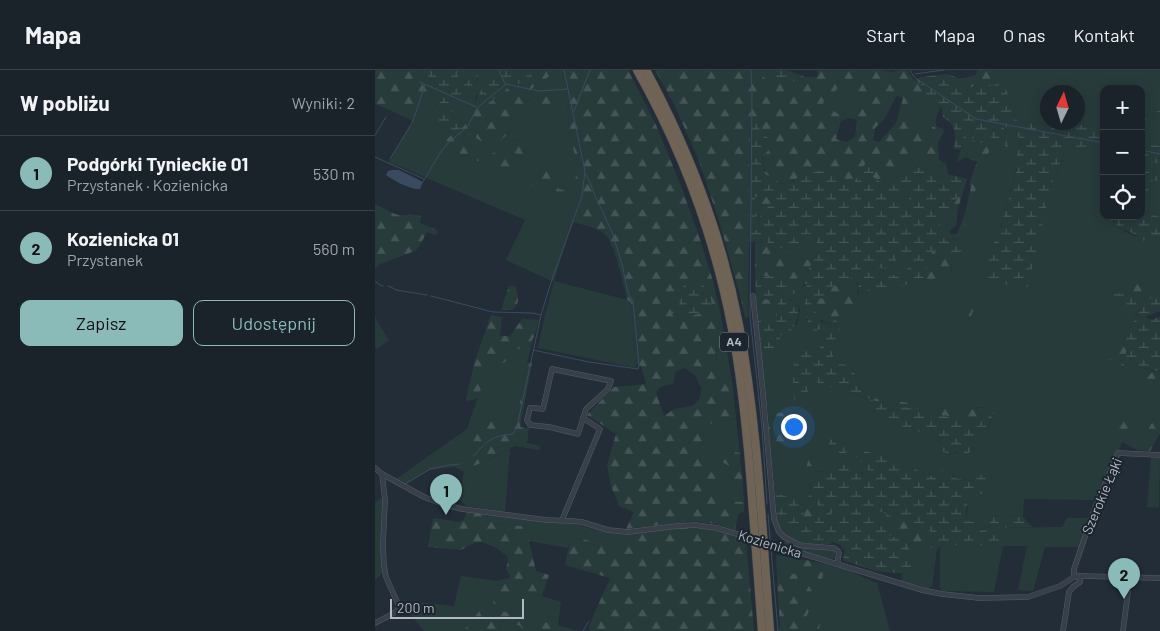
<!DOCTYPE html>
<html lang="pl">
<meta charset="utf-8">
<style>
:root{--surface:#1a222a;--page:#232a32;--text:#f1f3f6;--muted:#9fa4a8;--line:#383f47;--accent:#8bbbb9}
body{margin:0;font-family:Barlow,sans-serif;background:var(--page);color:var(--text)}
.controls{position:absolute;right:15px;top:15px;display:grid;overflow:hidden;border-radius:10px;box-shadow:0 2px 12px #0003}
.controls button{width:45px;height:45px;display:grid;place-items:center;padding:0;border:0;border-bottom:1px solid var(--line);background:var(--surface);color:var(--text);font:25px sans-serif}
.compass{position:absolute;left:665px;top:15px;width:45px;height:45px;border-radius:50%;background:var(--surface);box-shadow:0 2px 12px #0003;rotate:5deg}
.scale{position:absolute;left:15px;bottom:12px;width:134px;box-sizing:border-box;padding-left:5px;border:2px solid #b2b9c5;border-top:0;font-size:14px;line-height:18px;white-space:nowrap;color:#b2b9c5;-webkit-text-stroke:4px #1c242d;paint-order:stroke}
.you{position:absolute;left:418px;top:356px;width:18px;height:18px;margin:-12px;border:4px solid #fff;border-radius:50%;background:#1a73e8;box-shadow:0 0 0 8px #1a73e833}
.badge{display:grid;place-items:center;width:32px;height:32px;border-radius:50%;background:var(--accent);color:#111;font-size:16px;font-weight:700}
.pin{position:absolute;translate:-50% -41px;filter:drop-shadow(0 1px 2px #0008)}
.pin::after{content:'';position:absolute;top:26px;width:18px;height:15px;background:inherit;clip-path:polygon(0 0,100% 0,50% 100%)}
.list{margin:0;padding:0;list-style:none}
h2{display:flex;justify-content:space-between;align-items:center;height:65px;margin:0;padding:0 20px;font-size:21px}
h2 small{font-size:16px;font-weight:400;color:var(--muted)}
.list li{display:grid;grid-template-columns:32px 1fr auto;gap:15px;align-items:center;box-sizing:border-box;height:75px;padding:0 20px;border-top:1px solid var(--line)}
.list b{display:block;font-size:19px;white-space:nowrap}
.list p{margin:0;font-size:16px;white-space:nowrap;color:var(--muted)}
.list em{font-size:16px;font-style:normal;color:var(--muted)}
.actions{display:flex;gap:10px;padding:15px 20px}
.actions a{flex:1;padding:11px 0;border:1px solid var(--accent);border-radius:10px;text-align:center;font-size:18px;color:var(--accent)}
.actions .main{background:var(--accent);color:#111}
.icon{flex:none;width:28px;height:28px;fill:none;stroke:currentColor;stroke-width:2;stroke-linecap:round;stroke-linejoin:round}
.map{position:relative;flex:none;width:785px;height:561px;overflow:hidden}
header{display:flex;align-items:center;gap:30px;box-sizing:border-box;height:70px;padding:0 25px;background:var(--surface);border-bottom:1px solid var(--line)}
header strong{font-size:24px}
nav{display:flex;gap:28px;margin-inline-start:auto;font-size:18px}
main{display:flex}
aside{flex:1;background:var(--surface)}
.map>svg:first-child{display:block}
</style>
<header>
<strong>Mapa</strong>
<nav><a>Start</a><a>Mapa</a><a>O nas</a><a>Kontakt</a></nav>
</header>
<main>
<aside>
<h2>W pobliżu<small>Wyniki: 2</small></h2>
<ul class="list">
<li><span class="badge">1</span><div><b>Podgórki Tynieckie 01</b><p>Przystanek · Kozienicka</p></div><em>530 m</em></li>
<li><span class="badge">2</span><div><b>Kozienicka 01</b><p>Przystanek</p></div><em>560 m</em></li>
</ul>
<div class="actions"><a class="main">Zapisz</a><a>Udostępnij</a></div>
</aside>
<div class="map">
<svg width="785" height="561" viewBox="0 0 785 561">
<defs>
<pattern id="forest-firs" width="22" height="20" patternUnits="userSpaceOnUse" patternTransform="scale(1.25)"><rect width="22" height="20" fill="#283b3b"/><path d="M5 1l3.5 6h-7zM16 11l3.5 6h-7z" fill="#455556"/></pattern>
<pattern id="wetland-marsh" width="20" height="14" patternUnits="userSpaceOnUse" patternTransform="scale(1.25)"><rect width="20" height="14" fill="#283b3b"/><path d="M1 5h8M5 5V1M11 12h8M15 12V8" fill="none" stroke="#455556"/></pattern>
</defs>
<rect width="100%" height="100%" fill="#232d38"/>
<g fill="#283b3b" fill-rule="evenodd">
<polygon points="103,0 128,0 128,2 123,9 113,9 108,19 101,27 100,35 91,53 80,49 77,42 79,34 93,27 96,16 103,9"/>
<path d="M 629,0 L 785,0 L 785,40 L 776,44 L 766,46 L 766,19 L 729,19 L 729,59 L 694,53 L 662,54 L 640,50 L 629,12 ZM 672,22 L 702,22 L 702,52 L 672,52 Z"/>
<polygon points="90,1 94,4 94,10 89,13 84,12 83,8 85,3"/>
<path d="M 179,3 L 187,3 L 191,17 L 195,67 L 203,92 L 200,116 L 204,136 L 199,152 L 192,169 L 179,211 L 256,231 L 261,298 L 163,278 L 169,249 L 179,212 L 131,190 L 150,150 L 14,92 L 37,52 L 36,50 L 14,40 L 17,34 L 37,38 L 43,31 L 55,27 L 59,12 L 69,20 L 68,29 L 61,36 L 62,45 L 58,51 L 62,55 L 71,56 L 75,66 L 67,76 L 129,102 L 137,94 L 127,87 L 131,80 L 147,85 L 154,75 L 150,70 L 136,69 L 132,76 L 112,86 L 104,82 L 101,77 L 85,69 L 95,58 L 100,59 L 101,68 L 114,76 L 122,74 L 135,62 L 141,44 L 159,31 L 165,44 L 173,41 L 181,33 L 179,23 L 161,26 L 151,31 L 149,24 ZM 178,87 L 180,87 L 178,111 L 184,119 L 195,121 L 192,130 L 150,111 L 151,108 L 163,106 L 171,93 Z"/>
<path d="M 464,11 L 473,13 L 484,29 L 484,36 C 465,47 466,47 448,33 L 452,24 Z"/>
<polygon points="548,27 566,36 561,48 561,56 557,57 555,68 547,67 531,56 540,35"/>
<polygon points="785,46 785,76 766,73 766,55 772,49"/>
<path d="M 593,56 L 598,60 L 597,70 L 591,87 L 582,92 C 585,80 590,69 593,56 Z"/>
<path d="M 629,57 L 640,59 L 641,64 L 646,70 L 642,85 L 644,90 L 626,155 L 615,183 L 676,117 L 690,81 C 710,76 708,74 726,84 L 729,99 L 729,146 L 734,146 C 741,157 752,164 764,167 C 770,169 778,167 785,167 L 785,223 L 784,224 L 778,222 L 780,217 L 762,212 L 757,222 L 753,224 L 733,223 L 733,231 L 743,233 L 744,236 L 757,236 L 765,238 L 747,273 L 745,275 L 737,275 L 737,291 L 744,293 L 754,302 L 758,295 L 778,301 L 770,310 L 783,312 L 785,308 L 785,338 L 762,380 L 747,372 L 744,380 L 741,382 L 720,430 L 649,429 L 648,447 L 616,445 L 615,456 L 602,462 L 592,451 C 591,434 597,419 603,403 L 599,411 L 590,408 L 583,409 L 580,407 L 574,402 L 566,400 L 566,407 L 562,408 L 515,389 L 455,369 L 472,382 L 476,382 L 486,391 L 485,396 L 499,402 L 497,407 L 481,400 L 474,392 C 464,397 452,404 441,401 L 445,389 L 428,410 L 437,413 L 433,428 L 426,435 L 421,427 L 400,424 L 395,374 L 400,375 L 417,344 L 393,343 L 385,280 L 400,287 L 406,265 L 422,254 L 425,241 L 423,229 L 413,231 L 414,224 L 432,214 L 429,243 L 438,262 L 444,259 L 447,252 L 456,253 L 451,263 L 446,267 L 443,291 L 437,291 L 437,280 L 419,300 L 420,331 L 427,324 L 438,310 L 496,330 L 495,346 L 561,367 L 573,384 L 597,381 L 599,366 L 612,358 L 621,338 L 608,337 L 588,340 L 496,328 L 485,319 L 478,298 L 463,292 L 458,286 C 460,281 459,275 460,270 C 466,253 476,238 484,222 L 497,221 L 505,222 L 549,210 L 565,214 L 573,211 L 579,187 L 585,186 L 591,153 L 586,169 L 575,170 L 563,166 L 567,145 L 576,145 L 579,137 L 583,138 L 581,156 L 575,160 L 575,164 L 582,164 L 590,143 L 593,144 L 611,88 L 619,72 L 630,76 Z"/>
<path d="M 553,85 L 559,94 L 564,89 L 572,95 L 573,104 L 567,109 L 545,97 L 539,98 L 530,107 L 525,106 C 531,90 538,89 553,85 Z"/>
<polygon points="766,89 776,93 785,93 785,103 782,102 779,99 766,97"/>
<polygon points="766,108 769,108 767,117 768,127 774,126 777,110 785,110 785,147 775,144 773,138 766,137"/>
<polygon points="530,121 535,121 533,134 530,136 525,133 525,129"/>
<polygon points="431,164 438,165 445,179 438,191 402,183 398,178 420,179 434,173 430,168"/>
<polygon points="487,197 532,199 540,206 541,207 484,203"/>
<polygon points="0,245 2,251 14,270 2,279 0,276"/>
<polygon points="346,246 357,311 342,305 341,271"/>
<polygon points="159,267 152,292 143,344 113,351 97,376 94,388 79,393 79,397 55,400 31,414 21,409 92,359 112,300 126,283 129,276 150,280"/>
<polygon points="361,348 365,383 356,381 354,396 365,391 366,396 348,401 355,406 359,415 368,413 369,432 352,431 347,427 341,404 334,403 331,387 336,374 322,363 322,359 329,355"/>
<polygon points="135,379 130,442 92,436 75,423 76,417 87,414 89,401"/>
<polygon points="776,388 785,388 784,438 772,437"/>
<polygon points="8,427 9,502 0,510 0,433"/>
<polygon points="456,442 465,443 465,452 459,457 454,453"/>
<path d="M 110,444 L 194,453 C 204,454 212,458 222,460 C 233,463 244,463 255,464 L 251,477 L 219,472 L 196,466 L 193,478 L 154,471 L 152,462 L 148,456 L 118,454 Z"/>
<polygon points="692,448 713,448 704,477 670,477 658,521 643,520 652,476 628,476 619,522 567,521 565,518 565,478 568,475 620,462 621,458 687,457"/>
<path d="M 409,450 C 429,469 430,469 457,471 L 456,474 C 435,475 410,476 402,451 Z"/>
<path d="M 410,470 C 417,474 425,477 433,479 C 442,480 452,475 460,481 L 460,487 L 457,489 L 451,488 L 409,475 Z"/>
<polygon points="534,473 562,479 557,517 552,518 526,511 527,504 533,504 536,497"/>
<polygon points="401,485 420,488 423,494 441,497 441,492 469,499 502,513 515,561 444,561 444,552 431,548 438,531 443,509 436,512 428,527 421,524 424,504 417,504 402,511"/>
<polygon points="86,506 122,511 118,534 90,558 90,561 49,561 30,537 42,532 79,536"/>
<polygon points="131,523 167,526 186,532 183,556 127,541"/>
<polygon points="127,550 145,556 149,561 124,561"/>
</g>
<g fill="url(#forest-firs)" fill-rule="evenodd">
<polygon points="0,0 52,0 50,3 59,12 55,27 43,31 37,39 18,34 14,40 0,34"/>
<path d="M 155,0 L 253,0 L 281,55 L 306,116 L 323,163 L 338,211 L 346,246 L 341,271 L 342,304 L 357,311 L 361,348 L 329,355 L 322,359 L 322,363 C 330,365 333,366 336,374 L 331,387 L 334,402 L 341,403 L 347,427 L 352,431 L 369,432 L 369,441 L 363,445 L 360,460 L 341,454 L 319,451 L 251,459 L 259,442 L 244,436 L 236,416 L 232,395 L 241,364 L 212,345 L 239,317 L 271,314 L 266,296 L 261,294 L 256,232 L 252,230 C 248,214 240,168 226,161 C 218,157 208,155 199,152 L 204,136 L 200,116 L 202,92 L 195,67 L 191,17 L 187,3 L 179,3 L 149,24 L 152,31 L 161,26 L 179,23 L 181,33 L 173,41 L 165,44 L 159,32 L 141,44 L 135,62 L 122,74 L 114,76 L 101,68 L 100,59 L 95,58 L 85,69 L 101,77 L 104,82 L 112,86 L 132,76 L 136,69 L 150,70 L 154,75 L 147,85 L 131,81 L 127,87 L 138,94 L 129,102 L 67,76 L 75,66 L 89,56 L 100,35 L 110,36 L 140,13 L 157,8 ZM 309,298 L 319,304 L 327,319 L 324,330 L 317,336 L 299,339 L 289,346 L 281,322 L 285,317 L 299,313 L 300,302 Z"/>
<path d="M 280,0 L 388,0 L 389,8 L 411,10 L 428,13 L 430,7 L 442,7 L 443,0 L 504,0 L 518,2 L 524,0 L 532,0 L 539,10 L 549,17 L 548,27 L 540,35 L 531,56 L 545,60 L 547,67 L 555,68 L 557,57 L 561,56 L 570,60 L 563,72 L 564,89 L 559,95 L 553,85 C 538,89 531,90 525,106 L 509,114 L 497,107 L 478,114 L 427,104 C 410,119 407,114 390,104 L 385,64 L 375,48 L 373,247 L 370,248 L 366,229 L 345,154 L 324,91 L 299,34 ZM 464,12 L 473,13 L 473,25 L 484,29 L 484,36 C 465,47 466,47 448,33 L 452,24 L 461,21 ZM 522,25 L 528,28 L 521,53 L 504,72 L 498,70 L 500,58 L 509,49 ZM 474,48 L 482,50 L 480,66 L 472,72 L 461,69 L 466,51 Z"/>
<polygon points="602,0 629,0 630,6 618,16 608,12 590,20 585,16 585,9 601,5"/>
<polygon points="615,66 619,72 611,88 593,144 590,143 596,117 594,114 602,92 591,87 597,70 609,74"/>
<polygon points="178,87 181,87 178,111 184,119 195,121 192,130 149,111 151,108 163,106 171,93"/>
<polygon points="588,108 592,109 583,138 569,135 574,120 577,120 581,131"/>
<polygon points="380,127 393,127 398,135 384,145 385,160 379,160"/>
<path d="M 0,134 C 11,139 23,149 35,144 L 46,146 L 45,153 L 62,160 L 62,165 L 52,162 L 45,175 L 40,181 L 3,195 L 0,199 Z"/>
<polygon points="392,171 402,183 438,191 429,207 416,210 405,206 390,206 380,203 380,172"/>
<polygon points="557,181 579,187 573,211 565,214 549,210"/>
<polygon points="521,189 534,189 532,199 522,199"/>
<path d="M 478,208 C 490,221 478,233 471,246 L 461,247 L 456,253 C 440,250 438,244 440,229 L 454,219 L 465,214 L 466,210 Z"/>
<polygon points="762,212 780,217 776,229 757,227 757,222"/>
<path d="M 134,216 L 140,216 C 143,227 146,232 137,240 L 126,240 Z"/>
<polygon points="381,229 403,229 402,246 383,251"/>
<polygon points="587,234 600,237 594,250 585,247"/>
<polygon points="116,245 127,247 125,266 135,266 147,249 164,250 159,267 150,280 129,276 126,283 133,286 130,292 112,300 103,328 93,331 91,329 100,291"/>
<polygon points="737,275 745,275 752,278 750,288 744,293 732,289"/>
<polygon points="152,292 157,293 145,357 154,358 152,373 165,376 164,380 140,376 89,401 79,397 79,393 94,388 100,358 113,351 143,344"/>
<polygon points="778,301 785,302 785,308 783,312 774,315 770,310"/>
<polygon points="497,328 588,340 612,337 603,356 577,347 496,330"/>
<polygon points="785,338 785,363 775,381 762,380"/>
<polygon points="393,343 417,343 413,379 402,379 400,375 395,374"/>
<polygon points="759,344 748,371 738,368 737,359 750,345"/>
<polygon points="356,381 365,383 365,391 354,396 341,388 342,383 349,387"/>
<polygon points="434,387 445,389 437,413 428,410"/>
<polygon points="366,396 368,413 359,415 355,406 348,404 348,401"/>
<polygon points="433,428 443,432 439,459 427,455 429,439 426,436"/>
<polygon points="498,439 563,464 562,479 534,473 511,464 494,445"/>
<polygon points="92,441 110,444 118,454 148,456 152,462 161,501 174,505 167,526 131,523 127,541 204,561 149,561 145,556 127,550 124,561 90,561 90,559 107,538 118,534 122,511 134,508 135,506 131,499 133,490 132,486 120,477 107,472 99,473 86,480 53,477 58,448 85,452 89,449"/>
<path d="M 306,457 C 333,457 347,462 371,471 L 379,561 L 215,561 L 214,556 L 235,508 L 190,495 L 196,466 L 219,472 L 251,477 L 255,464 Z"/>
<polygon points="420,488 441,492 441,497 428,497 423,494"/>
<polygon points="448,501 446,526 438,531 431,548 445,552 444,561 402,561 402,558 405,557 402,511 417,504 424,503 421,524 428,527 436,512 443,509 443,503"/>
</g>
<g fill="url(#wetland-marsh)" fill-rule="evenodd">
<path d="M 52,0 L 103,0 C 104,11 99,10 96,18 C 95,21 94,24 93,27 L 79,35 L 77,42 L 80,49 L 91,53 L 89,56 L 75,66 L 71,56 L 62,55 L 58,51 L 61,45 L 61,36 L 68,29 L 69,20 L 49,3 ZM 90,2 L 94,4 L 94,10 L 89,13 L 84,12 L 83,8 L 85,3 Z"/>
<path d="M 128,0 L 155,0 L 157,8 L 150,14 L 140,13 L 110,36 L 100,35 C 102,24 107,22 109,12 L 113,9 L 123,9 L 128,2 Z"/>
<polygon points="388,0 412,0 430,7 428,13 411,10 405,13 389,8"/>
<path d="M 573,4 L 585,9 L 585,16 L 590,20 L 608,12 L 618,16 L 630,6 L 629,12 L 640,50 L 662,54 L 694,53 L 729,59 L 729,99 L 726,84 C 708,74 710,76 690,81 L 687,88 L 676,117 L 653,217 L 609,212 L 615,183 L 626,155 L 641,102 L 643,90 L 642,85 L 646,70 L 641,64 L 640,59 L 629,57 L 629,64 L 635,68 L 633,77 L 619,72 L 615,66 L 609,74 L 597,70 L 598,60 L 593,56 L 591,67 L 585,80 L 579,79 C 580,63 583,57 568,47 L 566,36 L 548,27 L 549,17 L 539,10 L 545,7 Z"/>
<polygon points="785,40 785,46 772,49 766,55 766,46 776,44"/>
<path d="M 375,48 L 382,48 L 385,63 L 392,65 L 394,80 L 387,87 L 390,104 L 407,114 L 418,112 L 427,104 L 454,99 L 467,104 L 472,113 L 478,114 L 493,89 L 500,94 L 498,107 L 509,114 L 525,106 L 530,107 L 539,98 L 545,97 L 567,109 L 573,104 L 588,108 L 581,131 L 575,129 L 576,120 L 574,120 L 570,135 L 579,137 L 576,145 L 567,146 L 563,166 L 575,170 L 586,169 L 593,144 L 585,186 L 579,187 L 557,181 L 549,210 L 505,222 L 497,221 L 484,222 L 483,213 L 478,208 L 466,210 L 465,214 L 454,219 L 453,228 L 440,229 C 439,238 439,245 447,252 L 445,259 L 438,262 L 432,261 L 433,250 L 429,243 L 432,214 L 427,215 L 423,223 L 414,224 L 414,231 L 423,229 C 425,244 423,255 411,265 L 406,265 L 404,273 L 405,278 L 400,287 L 385,280 L 383,251 L 402,246 L 403,230 L 381,229 L 380,203 L 390,206 L 405,206 L 416,210 L 429,207 L 445,179 L 438,165 L 431,164 L 430,168 L 434,173 L 433,176 L 420,179 L 398,178 L 392,171 L 374,172 ZM 530,121 L 535,122 L 533,134 L 530,136 L 525,133 L 525,129 ZM 380,127 L 393,127 L 397,135 C 383,142 384,144 385,160 L 380,160 ZM 521,189 L 534,189 L 532,199 L 540,207 L 484,202 L 487,197 L 522,199 Z"/>
<polygon points="766,73 785,76 785,93 776,93 766,89"/>
<polygon points="766,97 779,99 782,102 785,103 785,110 777,111 774,127 768,127 767,117 769,109 766,108"/>
<path d="M 766,137 L 773,138 L 775,144 L 785,147 L 785,167 L 782,167 L 769,171 C 757,159 745,164 734,146 L 766,146 Z"/>
<path d="M 312,214 L 327,214 L 335,223 L 337,236 C 325,247 314,246 298,246 L 296,239 L 305,234 L 304,219 Z"/>
<polygon points="757,222 757,227 776,229 778,222 784,224 785,223 785,241 770,247 775,250 785,247 785,302 758,295 754,302 744,293 750,288 752,279 745,275 747,273 765,239 757,236 744,236 743,233 733,231 733,223 753,224"/>
<path d="M 471,246 L 459,272 L 460,283 L 458,286 L 463,292 L 478,298 L 485,319 L 496,328 L 496,330 L 577,347 L 603,356 L 612,337 L 621,338 L 612,358 L 599,366 L 597,381 L 587,386 L 582,382 L 573,384 L 565,380 L 564,371 L 560,367 L 495,346 L 495,329 L 438,311 L 432,323 L 427,324 L 419,331 L 418,301 L 419,300 L 419,293 L 424,283 L 437,280 L 437,291 L 443,291 L 446,266 C 453,261 456,253 461,247 Z"/>
<path d="M 455,369 L 515,389 L 562,408 L 566,407 L 566,400 L 574,402 L 579,407 L 583,409 L 590,408 L 598,411 L 603,403 L 611,408 L 607,424 L 594,428 L 591,441 L 592,451 L 604,453 L 601,461 L 603,462 L 615,456 L 615,445 L 648,447 L 657,457 L 621,458 L 620,462 L 629,468 L 628,476 L 568,475 L 562,479 L 562,464 L 498,439 L 495,445 L 514,454 L 511,464 L 534,473 L 536,497 L 533,504 L 500,501 L 468,490 L 470,481 C 459,466 450,473 434,469 C 424,466 417,457 409,450 L 402,451 L 400,424 L 421,427 L 426,435 L 429,439 L 427,455 L 439,459 L 443,433 L 433,428 L 441,401 C 452,404 459,399 466,391 L 474,392 L 481,400 L 497,407 L 498,402 L 484,396 L 486,391 L 476,382 L 472,382 L 468,385 L 452,381 ZM 457,442 L 465,443 L 465,452 L 459,457 L 454,453 Z"/>
</g>
<path fill="#3a4b60" d="M 17,100 L 24,100 L 48,112 L 45,119 C 36,120 19,111 11,105 L 13,101 Z"/>
<g fill="none" stroke-linecap="round" stroke-linejoin="round">
<g stroke="#3a4b60" stroke-width="1">
<polyline points="124,0 130,14"/>
<polyline points="376,0 377,25 375,246 387,357 392,434"/>
<polyline points="535,0 539,7 601,49 729,73"/>
<polyline points="540,4 569,0"/>
<polyline points="45,12 101,37"/>
<polyline points="131,14 164,21 193,19"/>
<polyline points="199,41 215,0"/>
<polyline points="0,65 11,47"/>
<polyline points="766,80 785,84"/>
<polyline points="0,87 49,109"/>
<polyline points="15,89 38,51 50,15"/>
<polyline points="48,112 65,83 71,75 93,56 102,38 131,14"/>
<polyline points="0,211 5,215 8,216"/>
<polyline points="13,216 16,217 21,220 52,225"/>
<polyline points="56,226 118,242 157,243 166,245"/>
<polyline points="158,280 214,292 263,299 264,295 258,231 253,223 247,194 237,162 222,130 211,104"/>
<path d="M 99,386 C 112,370 117,366 138,364 L 142,357 L 166,245 L 178,206 L 183,193 L 207,126 L 210,101 L 189,0"/>
<polyline points="30,414 55,399 74,395 85,394"/>
<polyline points="393,444 403,561"/>
<polyline points="208,561 214,551"/>
</g>
<defs>
<g id="minor">
<polyline points="378,226 388,324 399,449 404,462 409,467 424,475 430,476 459,478 463,481 464,483 462,494"/>
<polygon points="177,299 236,311 233,319 211,339 203,364 174,357 155,355 152,350 155,338 159,338 168,339"/>
<polyline points="0,398 7,404 49,427 70,435 87,439 171,450 197,451 207,452 233,460 253,462 302,456 320,455 342,458 362,464"/>
<polyline points="187,450 225,359 208,348"/>
<polyline points="406,477 547,520 567,524 604,528 653,527 685,516 699,507 705,506 785,508"/>
<polyline points="699,507 699,499 718,443 743,383 785,385"/>
<polyline points="0,553 12,547 23,540 24,536 11,507 9,495 8,476 10,430 7,404"/>
<polyline points="688,561 694,522 698,517 705,512 705,506"/>
<polyline points="748,561 755,506"/>
</g>
<g id="motorway">
<path d="M 262,0 C 307,80 340,169 357,259 C 366,306 371,354 375,402 C 379,455 383,508 387,561"/>
<path d="M 271,0 C 314,80 347,166 364,255 C 383,356 387,459 395,561"/>
</g>
</defs>
<use href="#minor" stroke="#555c66" stroke-width="5.5"/>
<use href="#motorway" stroke="#424953" stroke-width="9"/>
<use href="#minor" stroke="#373f49" stroke-width="4.5"/>
<use href="#motorway" stroke="#6e6354" stroke-width="8"/>
<defs>
<polyline id="minor-bridge" points="362,464 406,477"/>
</defs>
<use href="#minor-bridge" stroke="#555c66" stroke-width="5.5" stroke-linecap="butt"/>
<use href="#minor-bridge" stroke="#373f49" stroke-width="4.5"/>
</g>
<g text-anchor="middle" stroke-width="4" stroke-linejoin="round" paint-order="stroke">
<rect fill="#1c242d" stroke="#858c97" stroke-width="1" x="345" y="262.5" width="28" height="19" rx="4"/>
<g font-size="12" font-weight="bold" fill="#b2b9c5">
<text x="359" y="276">A4</text>
</g>
<g font-size="14" fill="#b2b9c5" stroke="#1c242d">
<text transform="translate(727 426) rotate(-67)" y="5">Szerokie Łąki</text>
<text transform="translate(395 474) rotate(17)" y="5">Kozienicka</text>
</g>
</g>
</svg>
<div class="controls">
<button>+</button>
<button>−</button>
<button><svg class="icon" aria-label="locate" viewBox="0 0 24 24"><circle cx="12" cy="12" r="6"/><path d="M12 2v4M12 18v4M2 12h4M18 12h4"/></svg></button>
</div>
<svg class="compass" viewBox="-18 -18 36 36"><path d="M0-13l5 13h-10z" fill="#e53935"/><path d="M0 13l5-13h-10z" fill="#9fa4a8"/></svg>
<div class="scale">200 m</div>
<div class="you"></div>
<div class="pin badge" style="left:71px;top:445px">1</div>
<div class="pin badge" style="left:749px;top:529px">2</div>
</div>
</main>
